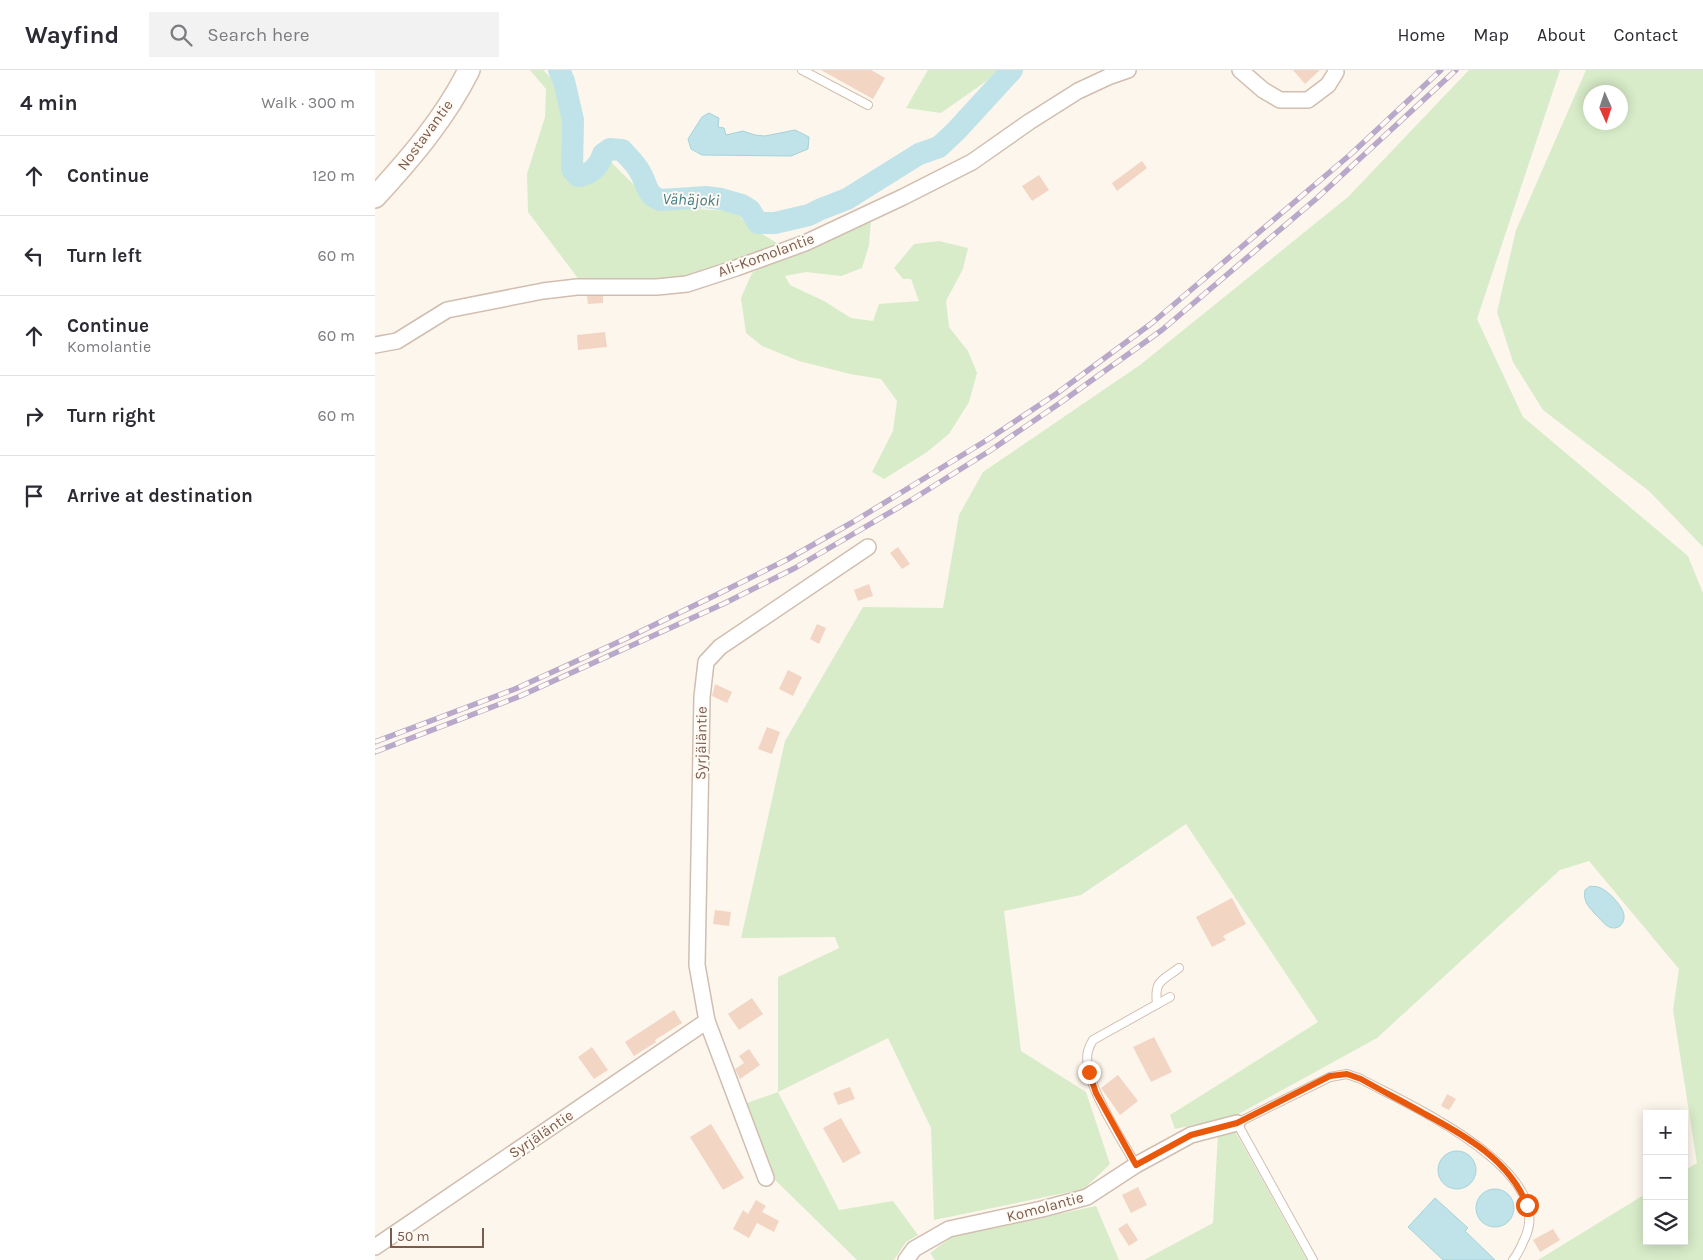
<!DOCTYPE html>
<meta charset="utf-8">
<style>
:root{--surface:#fff;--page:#f2f2f3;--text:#2b2b33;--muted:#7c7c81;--line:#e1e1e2}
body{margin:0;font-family:Karla,sans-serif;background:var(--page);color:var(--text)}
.controls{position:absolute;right:15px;bottom:15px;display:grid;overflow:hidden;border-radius:0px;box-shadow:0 2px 12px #0003}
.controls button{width:45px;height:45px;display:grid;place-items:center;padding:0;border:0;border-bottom:1px solid var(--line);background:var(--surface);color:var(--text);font:25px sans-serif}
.compass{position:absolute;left:1208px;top:15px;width:45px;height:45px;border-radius:50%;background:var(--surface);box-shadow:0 2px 12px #0003;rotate:177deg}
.scale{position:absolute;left:15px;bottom:12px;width:94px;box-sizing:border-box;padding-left:5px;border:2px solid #7a5c4d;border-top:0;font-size:14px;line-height:18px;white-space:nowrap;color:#7a5c4d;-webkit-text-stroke:4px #fffaf3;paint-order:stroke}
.stop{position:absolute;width:15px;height:15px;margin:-11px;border:4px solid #ea580c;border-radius:50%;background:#fff}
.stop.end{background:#ea580c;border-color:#fff;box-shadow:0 1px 5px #0008}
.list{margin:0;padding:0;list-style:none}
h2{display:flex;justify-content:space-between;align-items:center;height:65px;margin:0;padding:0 20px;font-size:21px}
h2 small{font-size:16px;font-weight:400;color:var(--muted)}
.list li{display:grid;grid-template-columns:32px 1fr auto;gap:15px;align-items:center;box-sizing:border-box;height:80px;padding:0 20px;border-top:1px solid var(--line)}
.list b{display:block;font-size:19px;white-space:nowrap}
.list p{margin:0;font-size:16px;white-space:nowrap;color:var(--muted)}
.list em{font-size:16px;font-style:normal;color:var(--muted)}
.icon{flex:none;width:28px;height:28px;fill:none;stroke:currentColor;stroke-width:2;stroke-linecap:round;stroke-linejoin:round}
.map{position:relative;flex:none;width:1328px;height:1190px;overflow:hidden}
header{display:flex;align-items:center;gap:30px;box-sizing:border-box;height:70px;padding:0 25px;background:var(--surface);border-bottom:1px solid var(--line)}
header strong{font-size:24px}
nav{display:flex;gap:28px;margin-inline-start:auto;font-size:18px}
.search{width:350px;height:45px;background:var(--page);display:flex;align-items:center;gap:12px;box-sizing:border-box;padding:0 18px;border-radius:0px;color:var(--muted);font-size:19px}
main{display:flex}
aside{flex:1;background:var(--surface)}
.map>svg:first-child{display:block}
</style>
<header>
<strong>Wayfind</strong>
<div class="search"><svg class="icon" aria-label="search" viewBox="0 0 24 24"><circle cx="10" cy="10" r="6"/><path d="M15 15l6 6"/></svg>Search here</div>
<nav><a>Home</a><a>Map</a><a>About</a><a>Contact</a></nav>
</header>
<main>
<aside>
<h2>4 min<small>Walk · 300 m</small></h2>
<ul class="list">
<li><svg class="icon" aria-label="ahead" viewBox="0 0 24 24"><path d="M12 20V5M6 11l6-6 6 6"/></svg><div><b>Continue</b></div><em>120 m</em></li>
<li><svg class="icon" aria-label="left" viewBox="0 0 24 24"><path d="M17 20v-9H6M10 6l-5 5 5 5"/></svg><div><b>Turn left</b></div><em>60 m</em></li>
<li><svg class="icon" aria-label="ahead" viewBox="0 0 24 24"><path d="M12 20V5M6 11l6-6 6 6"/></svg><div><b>Continue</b><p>Komolantie</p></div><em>60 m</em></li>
<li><svg class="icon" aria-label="right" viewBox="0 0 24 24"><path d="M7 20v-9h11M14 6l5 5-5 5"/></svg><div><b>Turn right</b></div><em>60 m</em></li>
<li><svg class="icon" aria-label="arrive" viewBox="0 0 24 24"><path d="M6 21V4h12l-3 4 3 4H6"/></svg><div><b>Arrive at destination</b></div></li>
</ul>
</aside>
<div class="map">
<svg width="1328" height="1190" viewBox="0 0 1328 1190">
<rect width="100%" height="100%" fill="#fdf6ec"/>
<g fill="#d8ecc9" fill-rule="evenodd">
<polygon points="155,0 168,0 179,11 188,46 191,87 195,104 209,111 221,102 233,89 277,133 302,138 359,141 373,155 405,175 307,207 281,212 205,211 153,142 152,104 170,47 171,19"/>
<polygon points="553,0 627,0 566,43 531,38"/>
<polygon points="1094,0 1185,0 1102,249 1148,347 1313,486 1328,523 1328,1190 1163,1190 1272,1123 1272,1171 1309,1171 1309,1101 1322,1093 1298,940 1304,899 1214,791 1185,800 1002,968 860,1046 800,1059 795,1045 943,952 811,754 706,825 629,841 646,981 711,1022 735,1094 709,1119 559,1150 556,1058 513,968 403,1022 464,1140 518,1131 543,1165 531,1172 519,1190 482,1190 395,1105 369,1034 403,1022 403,907 464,878 460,867 366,868 410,671 488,537 568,538 584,445 608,402 765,295 973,127"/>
<path d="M 1211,0 L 1328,0 L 1328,477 L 1274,421 L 1168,340 L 1138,292 L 1122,242 L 1141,160 ZM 1216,22 L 1246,22 L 1246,52 L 1216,52 Z"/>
<polygon points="496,150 494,175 487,198 466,206 431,202 410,206 415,215 449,231 476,248 498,251 504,234 544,231 536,209 528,209 519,198 539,174 564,171 593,178 588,199 571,231 574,257 593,281 602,303 594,332 574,364 552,382 509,409 497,402 518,361 522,331 506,309 475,304 424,291 387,276 371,263 366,228 377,203 405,186"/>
<polygon points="860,1061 932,1190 769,1190 838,1153 843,1064"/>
<polygon points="721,1136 744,1190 560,1190 555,1183 577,1167"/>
</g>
<g fill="#bfe3e8" stroke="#a5d3da">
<polygon points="334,43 344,48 343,57 349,58 351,65 368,61 380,65 390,66 420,60 434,67 433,79 416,86 327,85 316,79 313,69 327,47"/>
<path d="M 1215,816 C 1217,817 1220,816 1223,817 C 1232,819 1248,836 1249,845 C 1250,856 1240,862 1231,855 C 1227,852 1224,847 1220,844 C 1213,836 1208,831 1210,820 Z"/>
<circle cx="1082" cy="1100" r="19"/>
<circle cx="1120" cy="1138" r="19"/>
<polygon points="1060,1128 1093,1158 1090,1161 1120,1190 1068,1190 1033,1157"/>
</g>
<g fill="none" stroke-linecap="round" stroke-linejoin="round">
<path stroke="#bfe3e8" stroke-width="22" d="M 184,0 L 189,11 L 198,50 L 197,99 L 203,106 C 216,105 225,95 228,84 L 235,79 L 247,80 C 253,87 261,94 265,102 C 272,113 271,126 286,130 L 331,127 L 346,129 L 367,135 L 375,140 L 383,153 L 400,153 L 434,145 L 446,139 L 472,129 L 544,84 L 564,77 L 581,61 L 637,0"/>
</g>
<g fill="#f3d5c3">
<polygon points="446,0 496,0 510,8 498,29"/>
<polygon points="918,0 945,0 930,14"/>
<polygon points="767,91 772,98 742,121 737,113"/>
<polygon points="664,105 674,120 657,131 647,116"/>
<polygon points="212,226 228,226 228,233 213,234"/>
<polygon points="230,262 232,277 203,280 202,265"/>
<polygon points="523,477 535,494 527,499 515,483"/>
<polygon points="494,514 498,526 483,531 479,520"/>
<polygon points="442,554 451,558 444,574 435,569"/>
<polygon points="413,600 427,607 418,626 404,619"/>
<polygon points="340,614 357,622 352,633 337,626"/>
<polygon points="392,657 405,662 397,684 383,679"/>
<polygon points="857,828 871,854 848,866 851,870 837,877 821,847"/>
<polygon points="340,840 356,842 354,856 338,854"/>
<polygon points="377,928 388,944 364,960 353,944"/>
<polygon points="299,940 307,953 280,970 281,972 259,986 250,972"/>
<polygon points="779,967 797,1002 776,1012 758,977"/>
<polygon points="217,977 233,1000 219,1009 203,987"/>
<polygon points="374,979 385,995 365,1009 360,999 369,993 364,986"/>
<polygon points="743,1005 763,1031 745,1045 726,1018"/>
<polygon points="475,1017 480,1029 463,1035 458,1023"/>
<polygon points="1072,1024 1081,1029 1074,1040 1066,1036"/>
<polygon points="466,1048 486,1083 468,1093 448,1058"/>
<polygon points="336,1054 369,1108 348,1120 315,1067"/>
<polygon points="763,1117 772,1135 756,1143 747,1125"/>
<polygon points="381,1130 391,1136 387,1142 404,1151 399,1162 382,1153 374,1168 358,1159 368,1140 373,1144"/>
<polygon points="752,1153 763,1170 754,1176 743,1159"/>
<polygon points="1178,1159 1185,1170 1165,1182 1158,1170"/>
</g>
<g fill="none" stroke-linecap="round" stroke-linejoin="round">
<defs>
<g id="lane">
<polyline points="427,0 493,35"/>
<path d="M 782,934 C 779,910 787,911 804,898"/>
<path d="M 761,1095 C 747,1070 706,1009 713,981 C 714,977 716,973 718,970 L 795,927"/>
<path d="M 938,1190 L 862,1053 L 955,1007 L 972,1004 L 986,1009 C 1031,1034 1185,1100 1149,1170 C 1146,1177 1143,1184 1138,1190"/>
</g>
<g id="street">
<polyline points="865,0 888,20 905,30 933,30 953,15 961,2"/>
<polyline points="0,275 22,271 72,240 168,221 202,217 282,217 312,214 361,198 430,173 528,127 597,92 654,52 703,21 733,7 753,0"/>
<polyline points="391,1108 332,951 322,895 327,627 331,592 345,577 493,477"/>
<polyline points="0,1177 332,951"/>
<polyline points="531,1190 539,1179 574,1159 667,1139 712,1127 761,1095 816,1065 862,1053"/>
</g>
<path id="secondary" d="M 0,127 C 35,89 71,47 94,0"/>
</defs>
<use href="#lane" stroke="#d1beb0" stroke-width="10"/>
<use href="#street" stroke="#d1beb0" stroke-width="18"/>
<use href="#secondary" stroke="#d6c0b0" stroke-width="24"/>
<use href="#lane" stroke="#fff" stroke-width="8"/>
<use href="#street" stroke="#fff" stroke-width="15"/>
<use href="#secondary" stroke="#fff" stroke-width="21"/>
<defs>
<g id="rail">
<polyline points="0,672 140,619 250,569 343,524 413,489 478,452 612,370 681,324 777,253 976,84 1066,0"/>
<polyline points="0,682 143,627 348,534 420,498 538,429 616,380 685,333 787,260 941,129 1081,0"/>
</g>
</defs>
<use href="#rail" stroke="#b9a8c9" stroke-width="5.5"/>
<use href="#rail" stroke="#fffaf3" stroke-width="4" stroke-dasharray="11" stroke-linecap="butt"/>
</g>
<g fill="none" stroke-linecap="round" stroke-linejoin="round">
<path stroke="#ea580c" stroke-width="6" d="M 714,1002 L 721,1023 L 761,1095 L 816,1065 L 862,1053 L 955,1006 L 972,1004 L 986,1009 C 1007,1021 1029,1032 1050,1044 C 1091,1066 1134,1090 1152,1135"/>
</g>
<g text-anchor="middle" stroke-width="4" stroke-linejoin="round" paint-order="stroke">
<g font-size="15" fill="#7a5c4d" stroke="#fffaf3">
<text transform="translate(50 65) rotate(-54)" y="5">Nostavantie</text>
<text transform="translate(391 185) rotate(-20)" y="5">Ali-Komolantie</text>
<text transform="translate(326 673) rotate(-89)" y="5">Syrjäläntie</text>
<text transform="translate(166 1064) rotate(-34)" y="5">Syrjäläntie</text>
<text transform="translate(670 1137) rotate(-15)" y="5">Komolantie</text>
</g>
<g font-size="16" font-style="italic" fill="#437c86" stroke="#fffaf3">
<text transform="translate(316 129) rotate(2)" y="6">Vähäjoki</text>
</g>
</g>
</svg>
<div class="controls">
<button>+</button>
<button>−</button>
<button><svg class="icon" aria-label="layers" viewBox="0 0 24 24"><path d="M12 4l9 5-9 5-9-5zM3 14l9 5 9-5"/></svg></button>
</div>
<svg class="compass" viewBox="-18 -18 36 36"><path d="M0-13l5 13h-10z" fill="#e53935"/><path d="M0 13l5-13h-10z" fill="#7c7c81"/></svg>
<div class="scale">50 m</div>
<div class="stop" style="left:1152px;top:1135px"></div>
<div class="stop end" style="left:714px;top:1002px"></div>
</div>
</main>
